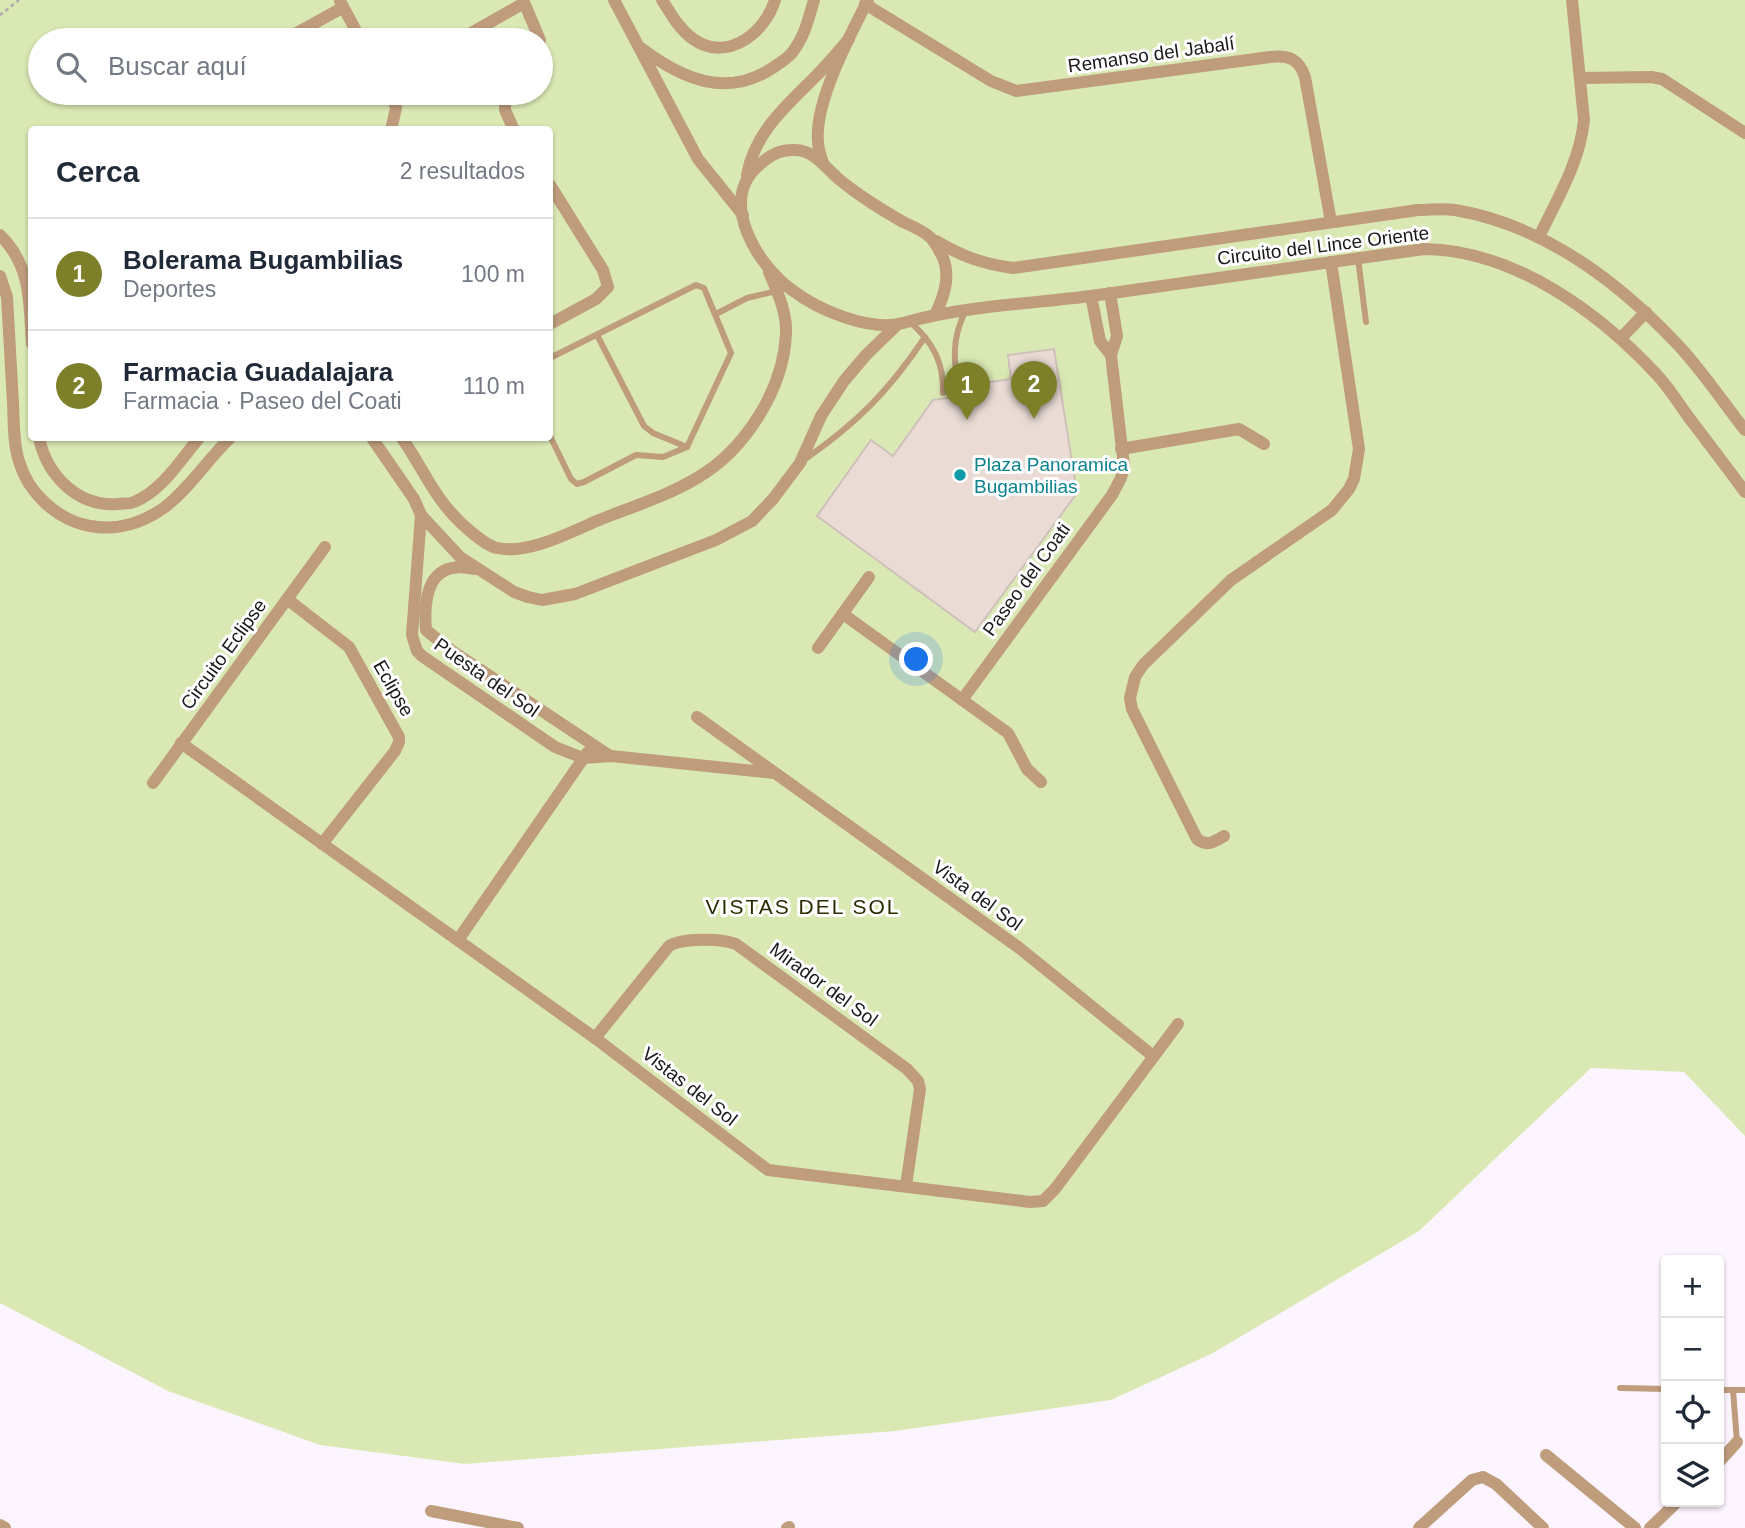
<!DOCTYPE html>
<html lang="es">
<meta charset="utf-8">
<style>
:root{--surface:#fff;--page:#f2f2f3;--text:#1f2937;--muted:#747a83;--line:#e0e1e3;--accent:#7d7f29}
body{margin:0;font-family:Arial,sans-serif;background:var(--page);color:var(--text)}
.controls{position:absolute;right:21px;bottom:21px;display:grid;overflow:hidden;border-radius:7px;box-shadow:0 2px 5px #0004}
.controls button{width:63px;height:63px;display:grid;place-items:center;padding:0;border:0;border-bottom:2px solid var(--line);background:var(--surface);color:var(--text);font:35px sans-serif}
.you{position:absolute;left:917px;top:660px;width:24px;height:24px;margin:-18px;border:5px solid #fff;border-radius:50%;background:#1a73e8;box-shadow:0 0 0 10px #1a73e833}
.badge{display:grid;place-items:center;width:46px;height:46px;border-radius:50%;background:var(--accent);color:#fff;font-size:23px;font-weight:700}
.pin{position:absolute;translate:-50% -58px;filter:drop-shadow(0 2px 4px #0008)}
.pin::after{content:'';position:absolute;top:37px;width:24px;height:21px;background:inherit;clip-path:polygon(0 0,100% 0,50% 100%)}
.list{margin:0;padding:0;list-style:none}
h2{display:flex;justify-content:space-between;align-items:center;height:91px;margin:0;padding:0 28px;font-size:30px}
h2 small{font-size:23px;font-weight:400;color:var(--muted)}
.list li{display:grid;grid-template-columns:46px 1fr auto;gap:21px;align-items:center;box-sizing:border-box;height:112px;padding:0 28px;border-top:2px solid var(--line)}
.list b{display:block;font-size:26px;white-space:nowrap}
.list p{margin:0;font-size:23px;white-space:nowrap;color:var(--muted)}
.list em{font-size:23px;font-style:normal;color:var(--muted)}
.icon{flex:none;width:38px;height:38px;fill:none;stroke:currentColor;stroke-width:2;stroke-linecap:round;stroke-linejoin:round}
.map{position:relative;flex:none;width:1745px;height:1528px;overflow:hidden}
.search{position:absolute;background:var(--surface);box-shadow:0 2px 5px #0004;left:28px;top:28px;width:525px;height:77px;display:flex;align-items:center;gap:18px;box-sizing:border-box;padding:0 24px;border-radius:38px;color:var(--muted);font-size:26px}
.panel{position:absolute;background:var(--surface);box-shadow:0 2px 5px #0004;left:28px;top:126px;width:525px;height:315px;border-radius:7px}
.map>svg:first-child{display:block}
</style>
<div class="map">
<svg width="1745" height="1528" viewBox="0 0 1745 1528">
<rect width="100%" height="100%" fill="#fcf5ff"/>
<path fill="#dae9b4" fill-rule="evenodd" d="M 0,0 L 1745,0 L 1745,1136 L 1684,1072 L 1591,1068 L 1419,1231 L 1213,1353 L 1111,1400 L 895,1431 L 465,1464 L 320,1445 L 168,1391 L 0,1303 ZM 40,40 L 541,40 L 541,93 L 40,93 ZM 32,130 L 550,130 L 550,438 L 32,438 Z"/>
<polygon fill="#eadbd5" stroke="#cec0ba" stroke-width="2" points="1054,349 1077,493 975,632 817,516 871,440 893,456 933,400 967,395 965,386 1011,379 1008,355"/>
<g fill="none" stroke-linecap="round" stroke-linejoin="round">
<polyline stroke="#aea9b1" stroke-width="2.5" stroke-dasharray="3.5 3.5" stroke-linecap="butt" points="0,15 19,0"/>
<g stroke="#be9c7c" stroke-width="6">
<polyline points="1358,258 1366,322"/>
<polyline points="716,314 747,298 777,291"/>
<path d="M 910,322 C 933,342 944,363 943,393"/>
<polyline points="597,335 644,426 653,433 687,447"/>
<polyline points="550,358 696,285 704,288 731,353 687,447 663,457 636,455 584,482 577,484 571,479 550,436"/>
<path d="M 961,391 C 952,364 952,338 965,312"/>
<path d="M 804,460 C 857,423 889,391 925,337"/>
<polyline points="1620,1388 1666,1389"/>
<polyline points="1719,1390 1745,1390"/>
<polyline points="1733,1390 1737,1442"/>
</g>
<g stroke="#be9c7c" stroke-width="12">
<polyline points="523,0 540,40"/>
<polyline points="614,0 698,159 743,215"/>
<path d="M 662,0 C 671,14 679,29 693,39 C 727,63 765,33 775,0"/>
<polyline points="340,1 361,40"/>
<path d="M 865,4 L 991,81 L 1016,91 L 1270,57 C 1289,55 1299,59 1305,77 L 1331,222"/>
<polyline points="284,40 342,8"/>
<polyline points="459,40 524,3"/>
<path d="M 641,48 C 682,79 727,99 774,67 C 781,62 790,57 794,50 C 805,35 809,17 814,0"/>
<polyline points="1580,78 1651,77 1662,79 1745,133"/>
<polyline points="505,93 505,110 514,130"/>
<polyline points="391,130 396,108 392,93"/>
<path d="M 823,163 C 821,156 818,149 818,142 C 814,103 850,35 868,0"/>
<path d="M 747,175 C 755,132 786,106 815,77 C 827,65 838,52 849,39"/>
<polyline points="550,185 603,270 608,287 596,299 550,324"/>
<path d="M 0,235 C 32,267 29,302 32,344"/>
<path d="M 1539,237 C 1557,199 1580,162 1584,120 L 1572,0"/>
<path d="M 936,241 C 961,256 983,264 1013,268 L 1418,210 C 1430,210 1443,208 1455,210 C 1544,225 1619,282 1679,346 C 1703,372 1723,402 1745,430"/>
<path d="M 0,276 L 7,297 C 9,332 11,368 13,403 C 14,422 13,443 19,461 C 28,493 57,520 90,526 C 117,531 143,523 165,507 C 190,488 207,460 230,438"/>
<polyline points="1091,296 1100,341 1111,355"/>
<path d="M 936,313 C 945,294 952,272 940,252 C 938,248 934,242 931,238 C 924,231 912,226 903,222 C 881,209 859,196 840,180 C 826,169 816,151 796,150 C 780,149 770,155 758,166 C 718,201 757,265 792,290 C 818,310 870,332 903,323 C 964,306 1028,304 1091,296 C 1202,281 1313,264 1424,249 C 1514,250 1599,312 1658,376 C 1669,388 1678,402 1687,415 C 1706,440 1726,466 1745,492"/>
<polyline points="1621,338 1646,312"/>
<path d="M 39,438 C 47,475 77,507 118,504 C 123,503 130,504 134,502 C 162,491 181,459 199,438"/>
<polyline points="372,438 414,499 421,515 460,557 514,592 528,597 542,600 575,594 716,540 752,521 773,499 800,463 821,416 844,381 866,355 898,324"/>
<path d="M 402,438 C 426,473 436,503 470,531 C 477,537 488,546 497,548 C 528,555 571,532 599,520 C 632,507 667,496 697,478 C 745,450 784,389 786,333 C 787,312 777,291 769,272"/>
<polyline points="1121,449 1239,429 1264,444"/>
<polyline points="421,515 412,635 417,651 422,656 555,747 583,758 611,756 774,773"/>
<path d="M 474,569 C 430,559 423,594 426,630 L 452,651 L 610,756"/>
<polyline points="287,599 349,647 399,737 399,742 395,751 322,844"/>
<polyline points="843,614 1008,733 1027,769 1041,782"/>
<polyline points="818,648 869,577"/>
<polyline points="962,700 1112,495 1121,478 1124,466 1111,355 1117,336 1110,293"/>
<polyline points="697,717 1018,947 1153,1056"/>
<polyline points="181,743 595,1038 768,1170 1030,1202 1043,1201 1055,1189 1178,1024"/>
<polyline points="153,783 325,547"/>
<path d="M 1224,836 C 1214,842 1207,847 1197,839 L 1132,709 L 1130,698 L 1135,677 L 1143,665 L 1231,580 L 1332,510 L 1349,489 L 1354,479 L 1359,449 L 1331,262"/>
<polyline points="458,940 587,753"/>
<path d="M 595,1038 L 669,946 C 682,938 721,938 736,944 L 907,1069 L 918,1081 L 920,1089 L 906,1186"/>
<polyline points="1546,1455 1635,1528"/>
<polyline points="1719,1462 1737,1442"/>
<polyline points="431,1511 518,1528"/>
<polyline points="0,1525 5,1528"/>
<polyline points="787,1528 789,1527"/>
<polyline points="1419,1528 1472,1480 1483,1477 1496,1484 1543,1528"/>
<polyline points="1650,1528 1677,1502"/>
</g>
</g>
<circle fill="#0f9aa8" stroke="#fff" stroke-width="2.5" cx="960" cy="475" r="7"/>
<g text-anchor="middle" stroke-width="6" stroke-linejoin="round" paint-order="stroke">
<g font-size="19" fill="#1b181c" stroke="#fff">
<text transform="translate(1151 54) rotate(-8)" y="7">Remanso del Jabalí</text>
<text transform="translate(1323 245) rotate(-7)" y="7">Circuito del Lince Oriente</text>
<text transform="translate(1026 579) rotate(-54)" y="7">Paseo del Coati</text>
<text transform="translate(223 654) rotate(-54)" y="7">Circuito Eclipse</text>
<text transform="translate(487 677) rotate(35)" y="7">Puesta del Sol</text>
<text transform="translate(394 688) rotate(60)" y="7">Eclipse</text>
<text transform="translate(978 895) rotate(36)" y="7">Vista del Sol</text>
<text transform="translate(824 984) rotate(36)" y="7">Mirador del Sol</text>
<text transform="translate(690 1086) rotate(38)" y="7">Vistas del Sol</text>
</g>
<g font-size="19" fill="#0d838f" stroke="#fff" text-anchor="start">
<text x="974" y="471">Plaza Panoramica<tspan x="974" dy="22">Bugambilias</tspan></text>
</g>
<g font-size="21" letter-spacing="2" fill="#2c2c02" stroke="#fff">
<text x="803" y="914">VISTAS DEL SOL</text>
</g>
</g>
</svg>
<div class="controls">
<button>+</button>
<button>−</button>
<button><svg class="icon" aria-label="locate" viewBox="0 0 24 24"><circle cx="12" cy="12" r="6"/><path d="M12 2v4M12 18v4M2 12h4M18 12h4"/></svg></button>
<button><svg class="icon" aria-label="layers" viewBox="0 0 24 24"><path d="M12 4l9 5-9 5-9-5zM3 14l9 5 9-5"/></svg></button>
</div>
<div class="you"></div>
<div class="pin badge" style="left:967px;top:420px">1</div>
<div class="pin badge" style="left:1034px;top:419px">2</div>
<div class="search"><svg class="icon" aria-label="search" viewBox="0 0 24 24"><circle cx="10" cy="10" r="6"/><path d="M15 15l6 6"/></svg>Buscar aquí</div>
<section class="panel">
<h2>Cerca<small>2 resultados</small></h2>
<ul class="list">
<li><span class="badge">1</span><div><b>Bolerama Bugambilias</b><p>Deportes</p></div><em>100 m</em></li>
<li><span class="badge">2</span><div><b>Farmacia Guadalajara</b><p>Farmacia · Paseo del Coati</p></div><em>110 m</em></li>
</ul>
</section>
</div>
